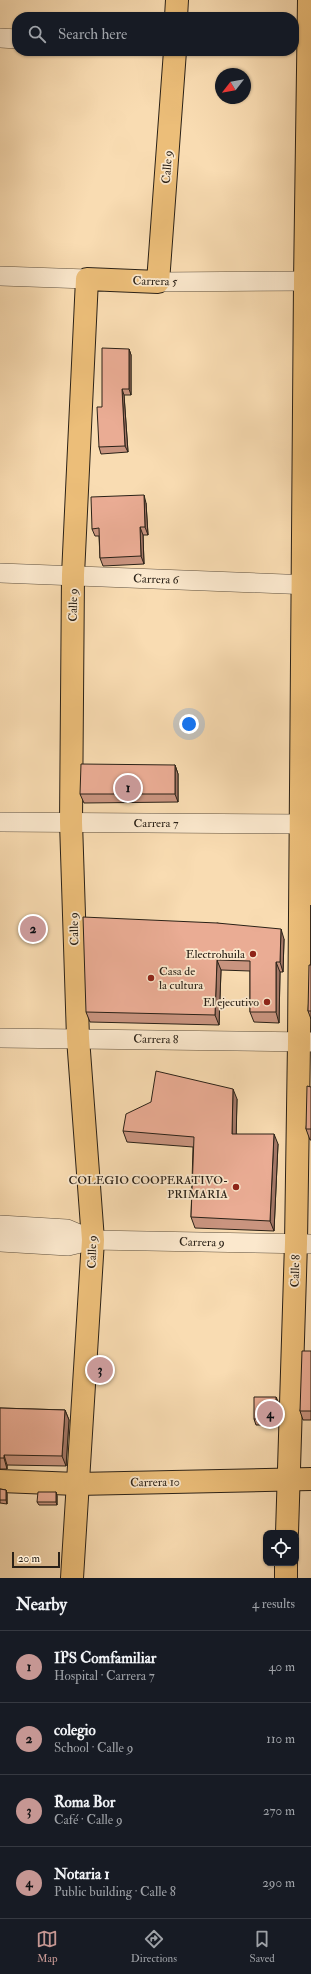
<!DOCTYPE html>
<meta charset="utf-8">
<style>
:root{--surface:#171b24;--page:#20242c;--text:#f1f3f6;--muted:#9ea1a6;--line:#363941;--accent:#c59692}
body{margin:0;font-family:"IM FELL Double Pica",serif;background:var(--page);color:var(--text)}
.controls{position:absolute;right:12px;bottom:12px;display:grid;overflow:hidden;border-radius:8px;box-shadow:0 1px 3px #0004}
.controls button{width:36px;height:36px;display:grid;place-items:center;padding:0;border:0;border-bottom:1px solid var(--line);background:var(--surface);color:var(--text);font:20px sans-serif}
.compass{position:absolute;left:215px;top:68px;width:36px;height:36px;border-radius:50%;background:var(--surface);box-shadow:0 1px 3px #0004;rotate:239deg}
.scale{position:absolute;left:12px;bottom:10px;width:48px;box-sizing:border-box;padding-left:4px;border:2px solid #2a2117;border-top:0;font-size:11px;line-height:14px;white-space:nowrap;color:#2a2117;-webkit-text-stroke:3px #fbe8cd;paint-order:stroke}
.you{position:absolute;left:189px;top:724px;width:14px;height:14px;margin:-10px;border:3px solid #fff;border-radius:50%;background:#1a73e8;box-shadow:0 0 0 6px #1a73e833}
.badge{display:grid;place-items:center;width:26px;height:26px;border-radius:50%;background:var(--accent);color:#111;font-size:13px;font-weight:700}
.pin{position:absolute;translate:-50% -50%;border:2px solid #fff;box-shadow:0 1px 4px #0006}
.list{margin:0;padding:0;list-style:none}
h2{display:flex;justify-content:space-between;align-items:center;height:52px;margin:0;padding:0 16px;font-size:17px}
h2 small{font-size:13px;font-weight:400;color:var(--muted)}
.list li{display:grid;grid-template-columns:26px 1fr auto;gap:12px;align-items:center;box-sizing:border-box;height:72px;padding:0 16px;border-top:1px solid var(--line)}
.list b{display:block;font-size:15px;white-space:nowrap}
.list p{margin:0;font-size:13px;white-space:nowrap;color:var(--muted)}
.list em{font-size:13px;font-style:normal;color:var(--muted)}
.icon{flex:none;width:22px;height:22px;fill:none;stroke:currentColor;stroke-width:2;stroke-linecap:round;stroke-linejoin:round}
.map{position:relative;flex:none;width:311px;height:1578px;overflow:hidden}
.search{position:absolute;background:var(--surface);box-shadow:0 1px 3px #0004;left:12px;right:12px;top:12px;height:44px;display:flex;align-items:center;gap:10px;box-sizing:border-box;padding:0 14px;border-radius:16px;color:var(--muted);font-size:15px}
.sheet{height:340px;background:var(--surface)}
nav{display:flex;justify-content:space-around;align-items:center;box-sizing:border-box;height:56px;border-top:1px solid var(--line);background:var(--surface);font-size:11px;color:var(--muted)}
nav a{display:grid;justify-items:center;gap:2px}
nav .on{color:var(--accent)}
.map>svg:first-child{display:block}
</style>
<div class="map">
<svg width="311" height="1578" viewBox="0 0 311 1578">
<rect width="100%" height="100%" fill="#f9dcb2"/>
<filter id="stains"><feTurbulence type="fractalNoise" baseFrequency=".005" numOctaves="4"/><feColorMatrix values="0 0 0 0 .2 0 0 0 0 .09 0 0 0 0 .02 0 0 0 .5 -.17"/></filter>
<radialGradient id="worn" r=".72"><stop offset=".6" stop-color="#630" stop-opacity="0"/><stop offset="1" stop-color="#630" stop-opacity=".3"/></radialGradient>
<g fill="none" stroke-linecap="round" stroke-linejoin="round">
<defs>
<g id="minor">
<polyline points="0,38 17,39"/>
<polyline points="0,276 87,279"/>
<polyline points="158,282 311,281"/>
<polyline points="0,573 311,585"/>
<polyline points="0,822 311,824"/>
<polyline points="0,1038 311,1042"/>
<polyline points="0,1225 67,1229 93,1240"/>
<polyline points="0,1242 68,1246 93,1240 311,1244"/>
</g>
<g id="major">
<polyline points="176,17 177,0"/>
<polyline points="0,1481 77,1484 311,1479"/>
<polyline points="287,1533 296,1243 299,1042 305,282 309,0"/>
<polyline points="72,1578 93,1240 78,1038 71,822 73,575 87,279 158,282 175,51"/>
<polyline points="286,1578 286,1563"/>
</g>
</defs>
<use href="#minor" stroke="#5e503e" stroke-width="20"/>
<use href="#major" stroke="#2a2117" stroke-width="24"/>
<use href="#minor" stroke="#fbe8cd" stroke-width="19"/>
<use href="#major" stroke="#ecbe79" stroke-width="22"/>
</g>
<g fill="#c9947f" stroke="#2a2117">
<polygon points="129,349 131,355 131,395 124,395 128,452 101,454 99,447"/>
<polygon points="146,503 148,535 143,535 144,564 103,566 100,558 99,536 95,536 92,529"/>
<polygon points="175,765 178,774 178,802 84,803 80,794"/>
<polygon points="311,905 311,1019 308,1011 311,965"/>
<polygon points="217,923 284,939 283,972 280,972 279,1023 254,1022 250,1012 250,971 221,970 219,1025 90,1022 86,1012"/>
<polygon points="311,1087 311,1140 310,1140 306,1129"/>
<polygon points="237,1099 236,1134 278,1144 274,1231 195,1228 191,1217 193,1147 127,1142 123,1131"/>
<polygon points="311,1351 311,1420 303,1420 300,1411"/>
<polygon points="279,1403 278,1425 256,1425 254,1419"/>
<polygon points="0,1408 65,1410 69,1420 66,1466 7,1465 7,1469 0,1469"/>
<polygon points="0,1489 6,1490 7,1494 7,1504 0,1503"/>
<polygon points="56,1492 57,1496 57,1505 39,1505 37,1502"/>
</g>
<g fill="#a47868" stroke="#2a2117">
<polygon points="129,349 131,355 131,395 129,389"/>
<polygon points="122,389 124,395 128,452 125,446"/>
<polygon points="144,495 146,503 148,535 145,527"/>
<polygon points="140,527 143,535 144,564 141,556"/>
<polygon points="175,765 178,774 178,802 175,794"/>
<polygon points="281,929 284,939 283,972 280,962"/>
<polygon points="217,960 221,970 219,1025 215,1015"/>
<polygon points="276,962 280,972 279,1023 276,1012"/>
<polygon points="233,1089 237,1099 236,1144 232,1134"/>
<polygon points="274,1134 278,1144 274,1231 270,1221"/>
<polygon points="276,1397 279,1403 278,1425 276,1418"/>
<polygon points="65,1410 69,1420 66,1466 62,1456"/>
<polygon points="4,1455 7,1465 7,1469 4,1458"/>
<polygon points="6,1490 7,1494 7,1504 6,1500"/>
<polygon points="56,1492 57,1496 57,1505 56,1502"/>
</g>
<g fill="#eaac94" stroke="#2a2117">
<polygon points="102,348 129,349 129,389 122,389 125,446 99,447 97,407 102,407"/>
<polygon points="144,495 145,527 140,527 141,556 100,558 99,528 92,529 91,497"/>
<polygon points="81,764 175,765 175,794 80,794"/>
<polygon points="311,905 311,1011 308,1011 309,965 311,965"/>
<polygon points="83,917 217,923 281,929 280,962 276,962 276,1012 250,1012 250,961 217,960 215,1015 86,1012"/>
<polygon points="156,1071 233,1089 232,1134 274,1134 270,1221 191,1217 194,1137 123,1131 126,1114 151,1102"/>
<polygon points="307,1086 311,1087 311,1129 306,1129"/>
<polygon points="302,1351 311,1351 311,1411 300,1411"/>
<polygon points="254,1397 276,1397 276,1418 254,1419"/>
<polygon points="0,1408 65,1410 62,1456 4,1455 4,1458 0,1458"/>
<polygon points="0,1489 6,1490 6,1500 0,1500"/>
<polygon points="38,1492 56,1492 56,1502 37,1502"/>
</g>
<g fill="#8f2418" stroke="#fbe8cd" stroke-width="1.5">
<circle cx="253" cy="954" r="4"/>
<circle cx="151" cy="978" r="4"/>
<circle cx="267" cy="1002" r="4"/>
<circle cx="236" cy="1187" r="4"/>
</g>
<g text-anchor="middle" stroke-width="3.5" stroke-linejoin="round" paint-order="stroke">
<g font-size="12" fill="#2a2117" stroke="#fbe8cd">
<text transform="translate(167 167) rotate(-86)" y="4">Calle 9</text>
<text transform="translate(155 281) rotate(1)" y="4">Carrera 5</text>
<text transform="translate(156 579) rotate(2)" y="4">Carrera 6</text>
<text transform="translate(73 605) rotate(-89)" y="4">Calle 9</text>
<text x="156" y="827">Carrera 7</text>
<text transform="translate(74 929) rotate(-92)" y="4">Calle 9</text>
<text transform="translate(156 1039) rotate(1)" y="4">Carrera 8</text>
<text transform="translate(202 1242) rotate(1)" y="4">Carrera 9</text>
<text transform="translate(92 1252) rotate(-88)" y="4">Calle 9</text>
<text transform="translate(295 1271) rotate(-88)" y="4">Calle 8</text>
<text transform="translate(155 1482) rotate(-1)" y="4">Carrera 10</text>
</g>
<g font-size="12" fill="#2a2117" stroke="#fbe8cd" text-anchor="end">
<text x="245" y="958">Electrohuila</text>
<text x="159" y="975" text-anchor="start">Casa de<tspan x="159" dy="14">la cultura</tspan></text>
<text x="259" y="1006">El ejecutivo</text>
<text x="228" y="1184">COLEGIO COOPERATIVO-<tspan x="228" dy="14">PRIMARIA</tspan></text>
</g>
</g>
<rect width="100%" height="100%" filter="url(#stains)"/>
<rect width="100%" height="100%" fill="url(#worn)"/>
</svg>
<div class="controls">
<button><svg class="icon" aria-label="locate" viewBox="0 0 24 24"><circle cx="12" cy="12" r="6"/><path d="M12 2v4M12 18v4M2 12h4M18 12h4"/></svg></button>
</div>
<svg class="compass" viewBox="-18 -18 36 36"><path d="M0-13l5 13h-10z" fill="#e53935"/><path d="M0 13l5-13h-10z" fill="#9ea1a6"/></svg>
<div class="scale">20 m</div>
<div class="you"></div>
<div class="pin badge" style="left:128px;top:788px">1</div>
<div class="pin badge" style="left:33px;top:929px">2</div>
<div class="pin badge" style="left:100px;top:1370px">3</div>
<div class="pin badge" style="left:270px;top:1414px">4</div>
<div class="search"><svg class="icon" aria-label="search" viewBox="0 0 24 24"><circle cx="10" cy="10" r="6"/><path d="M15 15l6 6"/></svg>Search here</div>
</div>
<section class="sheet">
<h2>Nearby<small>4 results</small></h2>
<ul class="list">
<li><span class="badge">1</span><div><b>IPS Comfamiliar</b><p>Hospital · Carrera 7</p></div><em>40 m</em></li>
<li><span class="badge">2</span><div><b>colegio</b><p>School · Calle 9</p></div><em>110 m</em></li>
<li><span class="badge">3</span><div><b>Roma Bor</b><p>Café · Calle 9</p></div><em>270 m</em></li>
<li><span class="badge">4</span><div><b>Notaria 1</b><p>Public building · Calle 8</p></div><em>290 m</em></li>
</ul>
</section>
<nav>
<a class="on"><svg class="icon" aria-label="map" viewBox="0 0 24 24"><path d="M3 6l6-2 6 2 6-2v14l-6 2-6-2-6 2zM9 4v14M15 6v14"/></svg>Map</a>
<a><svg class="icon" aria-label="directions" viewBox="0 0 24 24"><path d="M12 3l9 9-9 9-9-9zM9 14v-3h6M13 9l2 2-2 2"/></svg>Directions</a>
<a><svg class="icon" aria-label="saved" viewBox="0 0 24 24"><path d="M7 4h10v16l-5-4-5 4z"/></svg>Saved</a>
</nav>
